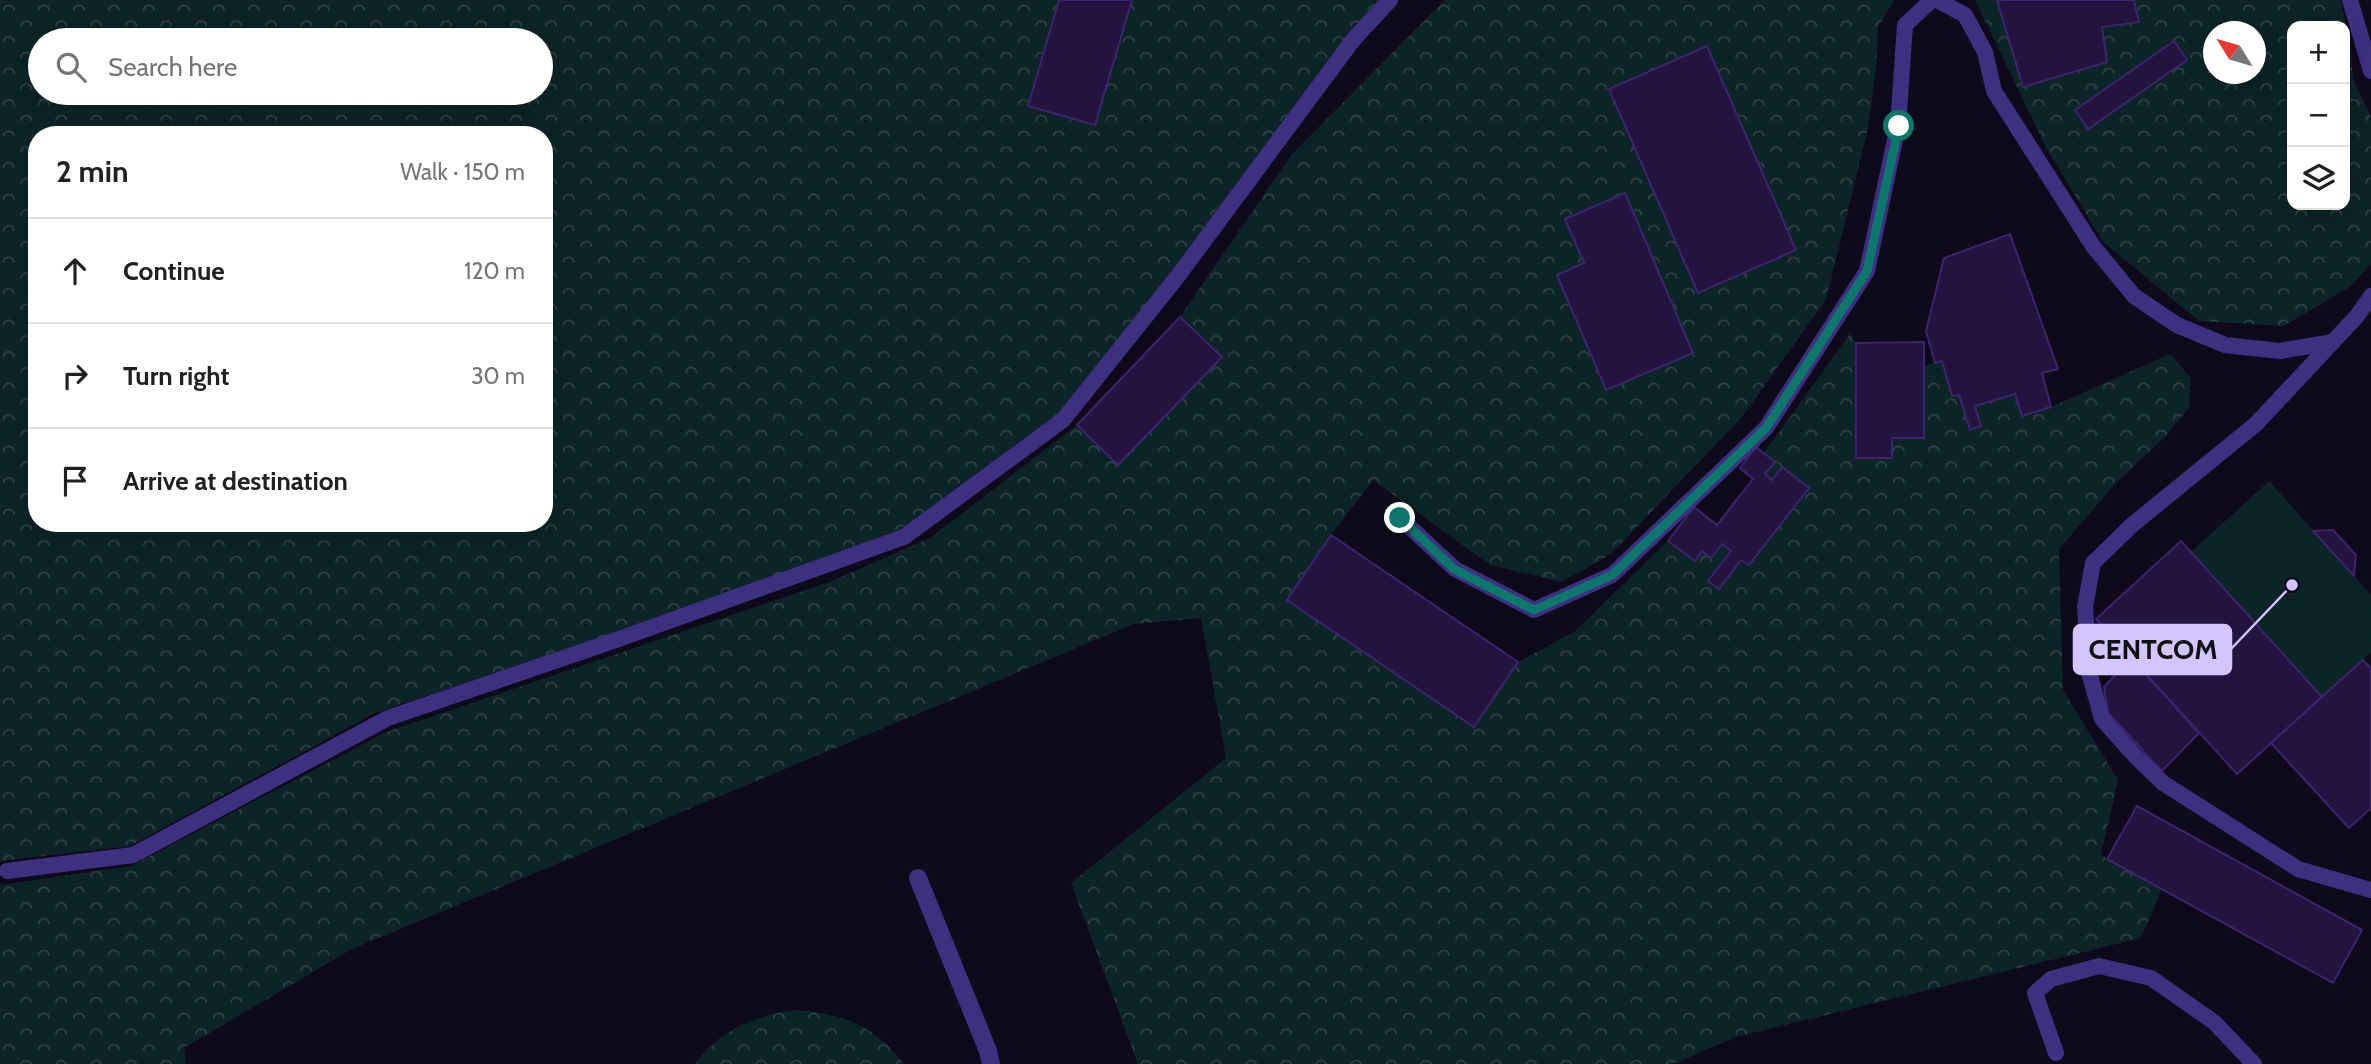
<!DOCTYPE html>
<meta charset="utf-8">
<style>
:root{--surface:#fff;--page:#f6f6f6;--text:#202124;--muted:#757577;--line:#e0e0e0}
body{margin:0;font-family:Cabin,sans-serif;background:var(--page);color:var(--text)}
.controls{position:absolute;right:21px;top:21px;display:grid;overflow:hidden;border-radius:14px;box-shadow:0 4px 18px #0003}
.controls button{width:63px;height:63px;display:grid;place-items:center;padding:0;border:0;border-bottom:2px solid var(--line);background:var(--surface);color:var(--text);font:35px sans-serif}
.compass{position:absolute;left:2203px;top:21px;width:63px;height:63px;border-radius:50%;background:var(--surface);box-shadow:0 4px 18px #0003;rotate:307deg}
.stop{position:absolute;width:21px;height:21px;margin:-16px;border:5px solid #0f766e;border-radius:50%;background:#fff}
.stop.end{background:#0f766e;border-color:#fff;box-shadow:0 2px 7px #0008}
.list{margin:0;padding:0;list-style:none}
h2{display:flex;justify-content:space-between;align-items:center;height:91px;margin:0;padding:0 28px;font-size:30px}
h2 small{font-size:23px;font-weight:400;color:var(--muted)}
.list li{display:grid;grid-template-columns:46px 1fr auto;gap:21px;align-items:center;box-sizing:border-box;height:105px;padding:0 28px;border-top:2px solid var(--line)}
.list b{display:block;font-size:26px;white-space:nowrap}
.list em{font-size:23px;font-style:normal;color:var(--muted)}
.icon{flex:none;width:38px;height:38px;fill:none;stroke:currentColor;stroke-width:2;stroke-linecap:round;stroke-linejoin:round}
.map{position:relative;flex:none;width:2371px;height:1064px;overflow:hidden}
.search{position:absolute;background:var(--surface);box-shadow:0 4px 18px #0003;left:28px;top:28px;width:525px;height:77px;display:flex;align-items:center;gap:18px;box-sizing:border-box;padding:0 24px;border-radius:38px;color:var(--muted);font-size:26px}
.panel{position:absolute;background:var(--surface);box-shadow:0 4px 18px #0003;left:28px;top:126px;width:525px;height:406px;border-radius:28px}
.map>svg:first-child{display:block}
</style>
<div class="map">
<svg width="2371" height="1064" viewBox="0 0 2371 1064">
<defs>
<pattern id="forest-crowns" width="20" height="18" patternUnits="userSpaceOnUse" patternTransform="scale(1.75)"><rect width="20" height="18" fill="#0c2427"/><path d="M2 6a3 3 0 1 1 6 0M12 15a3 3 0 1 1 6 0" fill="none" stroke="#2e4247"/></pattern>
</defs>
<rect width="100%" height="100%" fill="#0f091c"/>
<g fill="url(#forest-crowns)" fill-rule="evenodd">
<path d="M 0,0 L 1390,0 L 1063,420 L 904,537 L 375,713 L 130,846 L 0,861 ZM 40,40 L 541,40 L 541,93 L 40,93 ZM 37,135 L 544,135 L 544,523 L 37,523 Z"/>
<polygon points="1445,0 1894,0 1878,27 1876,69 1868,128 1826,300 1742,417 1611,554 1562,582 1490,565 1373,480 1331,535 1287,600 1474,727 1518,662 1574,632 1668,541 1694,561 1702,551 1711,558 1722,544 1731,551 1708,581 1741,560 1749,565 1809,489 1782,467 1772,480 1765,474 1774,461 1764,453 1850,334 1856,343 1856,458 1891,458 1892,438 1924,438 1924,366 1942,361 1952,396 1959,395 1970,430 1981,426 1975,406 2015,394 2022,415 2051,407 2170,354 2190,377 2189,408 2165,437 2116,483 2059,549 2063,690 2118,780 2101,855 2162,889 2141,938 1736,1037 1673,1064 1138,1064 1071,883 1226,758 1201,618 1134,624 352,949 184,1048 186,1064 0,1064 0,883 1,885 131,866 386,732 832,581 930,538 1077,425 1117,464 1221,357 1180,317 1292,154"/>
<path d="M 1975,0 L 2340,0 L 2350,39 L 2353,79 L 2371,117 L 2371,264 L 2351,286 L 2284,326 L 2199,321 L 2103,242 L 2046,147 ZM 2292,26 L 2345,26 L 2345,205 L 2292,205 ZM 2214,32 L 2256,32 L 2256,74 L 2214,74 Z"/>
<path d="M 795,1010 C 842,1013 874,1025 904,1064 L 695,1064 C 719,1030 755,1016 795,1010 Z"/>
</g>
<polygon fill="#0c2427" points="2269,481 2371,595 2371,653 2322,697 2191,552"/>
<g fill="#22143f" stroke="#3c246d" stroke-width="2">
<polygon points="1059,0 1132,0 1095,125 1028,106"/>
<polygon points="1997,0 2134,0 2139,22 2102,27 2107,62 2023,87"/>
<polygon points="2174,41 2187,60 2088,129 2075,110"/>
<polygon points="1707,46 1796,250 1698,293 1609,89"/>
<polygon points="1625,193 1693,353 1606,390 1557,275 1584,263 1565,219"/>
<polygon points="2010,234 2058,369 2042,373 2051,407 2022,416 2015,394 1975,406 1981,426 1970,430 1959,395 1952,396 1942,361 1935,363 1926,331 1944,258"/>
<polygon points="1180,317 1222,357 1118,465 1077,425"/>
<polygon points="1924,342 1924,438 1892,438 1892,458 1856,458 1856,343"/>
<polygon points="1756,447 1775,462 1765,474 1772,480 1782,467 1809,488 1749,565 1741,560 1719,589 1708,581 1731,551 1722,544 1711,558 1702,551 1695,561 1668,541 1694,507 1717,525 1753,479 1740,468"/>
<polygon points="2333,530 2356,555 2354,576 2313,531"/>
<polygon points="1331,535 1518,662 1474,727 1287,600"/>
<polygon points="2181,541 2322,697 2237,774 2096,619"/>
<polygon points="2131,658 2199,733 2162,771 2108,713 2104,687"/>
<polygon points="2363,660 2371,668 2371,808 2349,828 2271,743"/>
<polygon points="2137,806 2362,930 2333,983 2107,859"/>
</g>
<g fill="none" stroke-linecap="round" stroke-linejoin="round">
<g stroke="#3d3080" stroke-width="16">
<polyline points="1937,0 1965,15 1985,52 1994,91 2093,246 2134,296 2177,325 2225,345 2280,351 2333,342"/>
<polyline points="2350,0 2371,71"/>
<polyline points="2371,296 2357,316 2256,424 2132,525 2093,563 2085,607 2089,672 2102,719 2135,756 2163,783 2298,869 2371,890"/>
<polyline points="1400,518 1455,569 1534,610 1612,575 1766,428 1867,271 1898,126 1905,25 1932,0"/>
<polyline points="7,871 133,855 388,718 616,640 904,537 1063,420 1178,276 1353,40 1390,0"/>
<polyline points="2056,1053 2035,993 2051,979 2099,966 2151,978 2214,1022 2254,1064"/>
</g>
<polyline stroke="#3d3080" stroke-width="18" points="918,878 988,1051 991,1064"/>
</g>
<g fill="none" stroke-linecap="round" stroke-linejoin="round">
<polyline stroke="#0f766e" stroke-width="9" points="1400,518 1454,569 1534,610 1612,575 1766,428 1867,271 1899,126"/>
</g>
<path fill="none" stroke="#d3c5ff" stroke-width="2.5" d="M2292 585L2231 649"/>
<circle fill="#d3c5ff" stroke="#0f091c" stroke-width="2.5" cx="2292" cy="585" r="7"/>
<rect fill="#d3c5ff" stroke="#d3c5ff" stroke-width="2.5" x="2074" y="625" width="157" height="49" rx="7"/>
<g font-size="28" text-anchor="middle" font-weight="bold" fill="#111">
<text x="2153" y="659">CENTCOM</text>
</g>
</svg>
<div class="controls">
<button>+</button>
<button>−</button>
<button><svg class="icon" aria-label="layers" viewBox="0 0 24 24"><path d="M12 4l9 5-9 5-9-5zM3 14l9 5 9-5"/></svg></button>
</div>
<svg class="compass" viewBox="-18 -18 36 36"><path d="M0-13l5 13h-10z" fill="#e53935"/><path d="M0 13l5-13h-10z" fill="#757577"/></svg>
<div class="stop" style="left:1899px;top:126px"></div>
<div class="stop end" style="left:1400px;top:518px"></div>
<div class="search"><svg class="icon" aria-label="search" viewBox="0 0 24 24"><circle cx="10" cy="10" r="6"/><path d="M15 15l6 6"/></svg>Search here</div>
<section class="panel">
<h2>2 min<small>Walk · 150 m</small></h2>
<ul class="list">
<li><svg class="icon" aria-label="ahead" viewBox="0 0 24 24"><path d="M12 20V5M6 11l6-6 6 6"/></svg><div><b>Continue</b></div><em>120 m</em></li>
<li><svg class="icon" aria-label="right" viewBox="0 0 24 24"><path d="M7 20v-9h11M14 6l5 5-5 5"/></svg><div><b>Turn right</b></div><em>30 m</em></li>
<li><svg class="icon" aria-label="arrive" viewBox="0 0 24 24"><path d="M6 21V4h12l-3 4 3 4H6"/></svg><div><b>Arrive at destination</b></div></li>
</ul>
</section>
</div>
